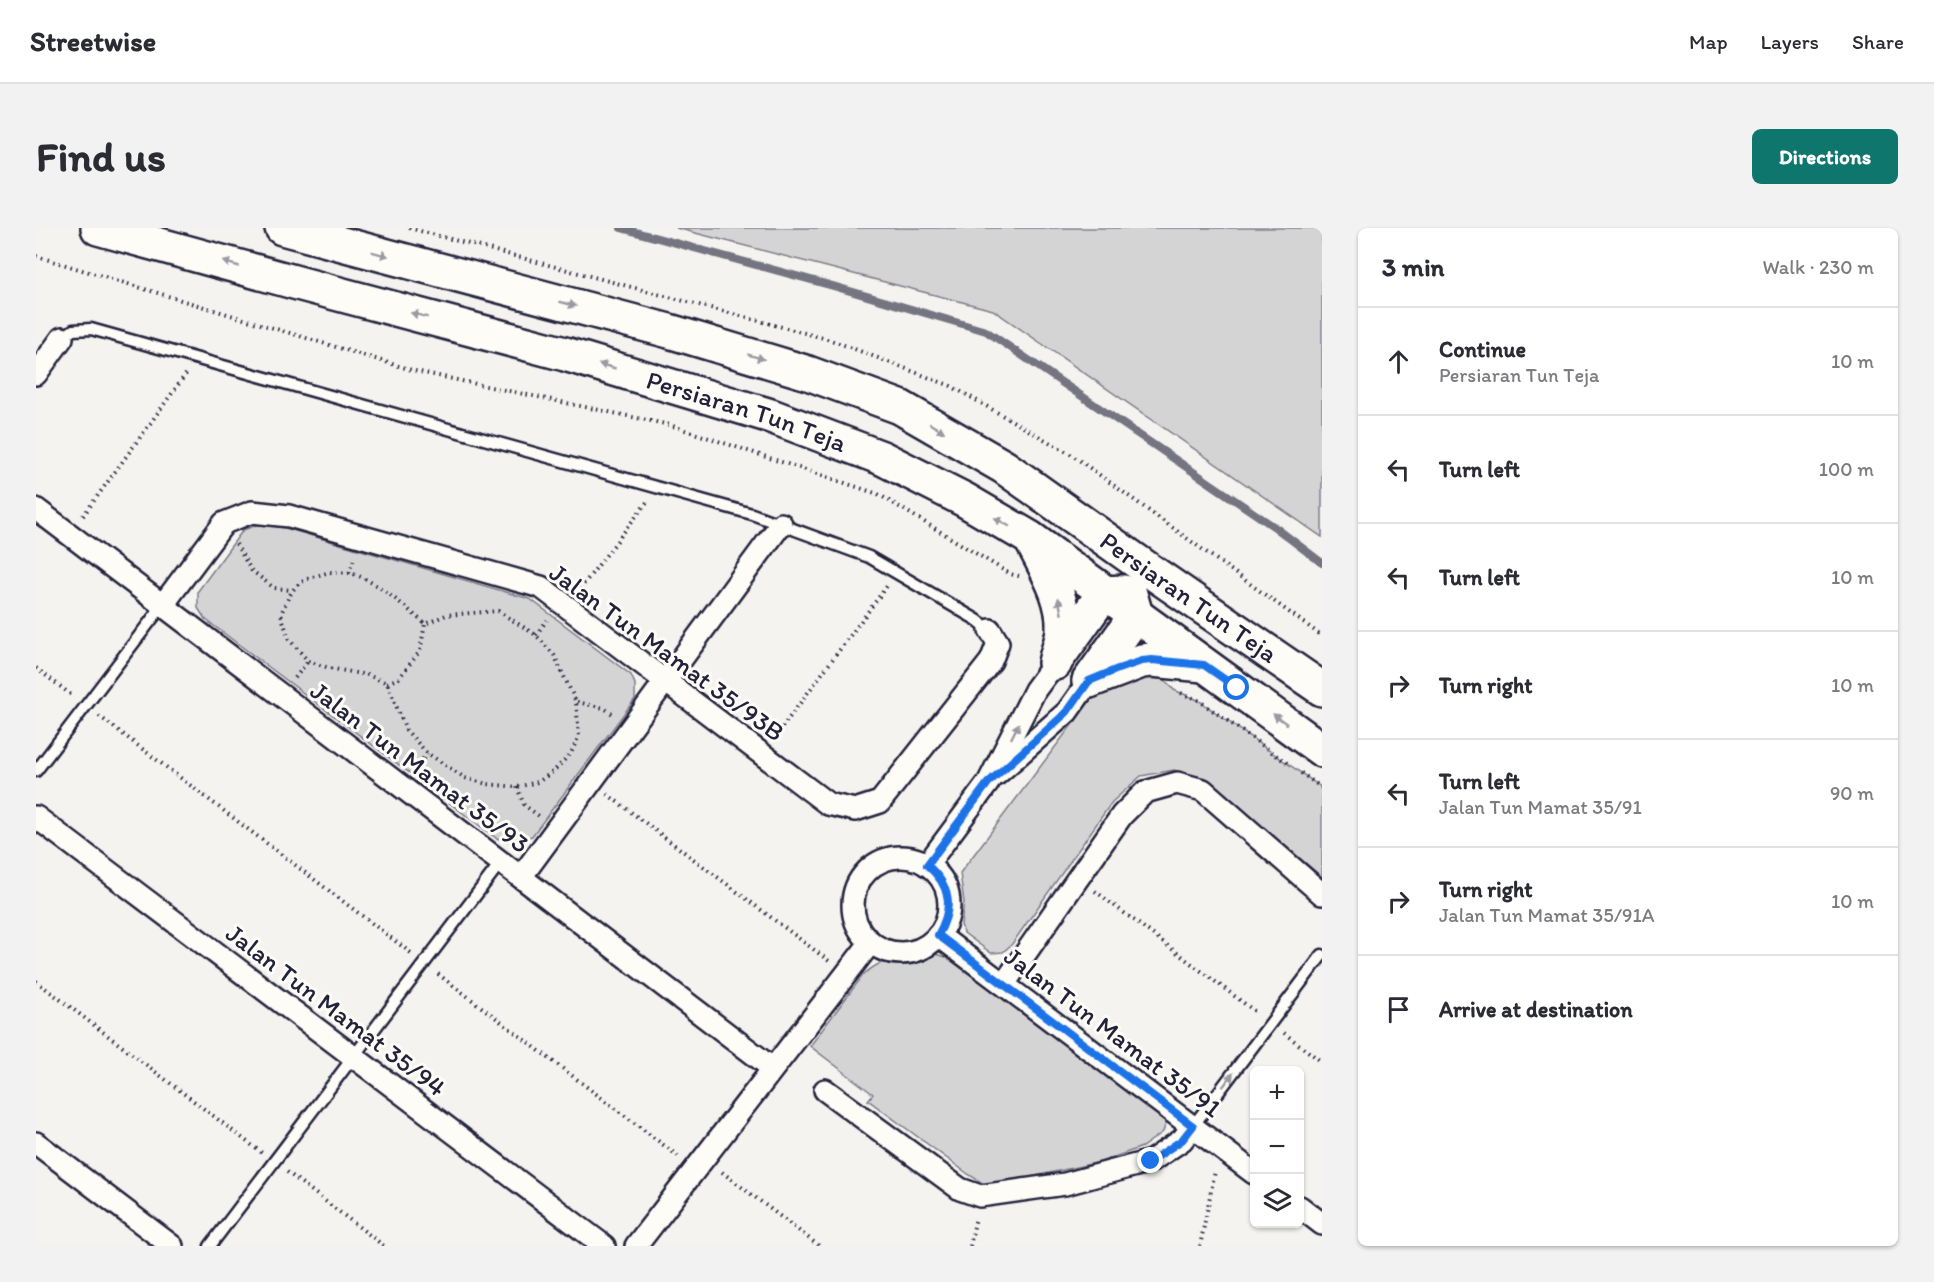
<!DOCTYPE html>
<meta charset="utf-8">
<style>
:root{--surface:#fff;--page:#f2f2f3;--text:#2b2b33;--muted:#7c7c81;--line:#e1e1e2;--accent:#0f766e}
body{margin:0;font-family:Itim,sans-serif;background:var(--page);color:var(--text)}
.controls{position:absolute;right:18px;bottom:18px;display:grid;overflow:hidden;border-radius:9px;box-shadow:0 2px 4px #0004}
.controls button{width:54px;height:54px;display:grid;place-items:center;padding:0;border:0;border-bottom:2px solid var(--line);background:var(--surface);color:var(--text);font:30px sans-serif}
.stop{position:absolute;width:18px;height:18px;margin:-14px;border:4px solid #1a73e8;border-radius:50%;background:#fff}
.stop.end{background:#1a73e8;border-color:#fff;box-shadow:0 2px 6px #0008}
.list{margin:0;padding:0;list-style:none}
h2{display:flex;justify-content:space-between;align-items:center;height:78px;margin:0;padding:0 24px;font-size:26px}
h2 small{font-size:20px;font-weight:400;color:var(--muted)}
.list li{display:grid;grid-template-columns:39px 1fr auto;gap:18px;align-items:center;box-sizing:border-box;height:108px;padding:0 24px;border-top:2px solid var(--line)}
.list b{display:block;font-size:22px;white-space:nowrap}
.list p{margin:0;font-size:20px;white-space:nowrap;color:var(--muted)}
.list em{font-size:20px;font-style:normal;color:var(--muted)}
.icon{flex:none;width:33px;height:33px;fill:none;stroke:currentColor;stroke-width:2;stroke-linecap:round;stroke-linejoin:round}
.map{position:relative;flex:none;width:1286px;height:1018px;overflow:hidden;border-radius:9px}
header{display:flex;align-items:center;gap:36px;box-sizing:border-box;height:84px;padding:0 30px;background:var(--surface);border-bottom:2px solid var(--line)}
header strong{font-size:28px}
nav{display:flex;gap:33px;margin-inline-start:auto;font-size:21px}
.intro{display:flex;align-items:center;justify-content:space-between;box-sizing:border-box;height:144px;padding:0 36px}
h1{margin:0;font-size:42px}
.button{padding:15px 27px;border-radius:9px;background:var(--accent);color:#fff;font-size:21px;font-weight:700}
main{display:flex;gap:36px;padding:0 36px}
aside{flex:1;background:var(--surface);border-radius:9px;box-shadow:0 2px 4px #0004}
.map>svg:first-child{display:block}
</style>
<header>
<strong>Streetwise</strong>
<nav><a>Map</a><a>Layers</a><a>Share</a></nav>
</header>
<div class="intro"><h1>Find us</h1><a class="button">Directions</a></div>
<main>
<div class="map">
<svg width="1286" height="1018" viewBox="0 0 1286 1018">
<rect width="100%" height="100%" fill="#f4f3ef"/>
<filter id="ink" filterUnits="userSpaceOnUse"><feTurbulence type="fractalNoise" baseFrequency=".0167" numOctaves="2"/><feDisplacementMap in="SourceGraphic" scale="12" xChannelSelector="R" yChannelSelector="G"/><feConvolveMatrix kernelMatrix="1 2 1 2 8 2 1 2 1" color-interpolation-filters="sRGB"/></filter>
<g filter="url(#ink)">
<g fill="#d5d4d5" stroke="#7c7b88" stroke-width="1.5">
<polygon points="640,0 1286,0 1286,309 957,82"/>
<polygon points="224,296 242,298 494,371 595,447 599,456 599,471 496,608 475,614 460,610 169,391 162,380 162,363 207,302"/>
<polygon points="1120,442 1138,462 1162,472 1286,560 1286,649 1172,553 1138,542 1105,548 1076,574 976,716 967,724 955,725 928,705 925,697 928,674 924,645 1060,465"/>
<path d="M 895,725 L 910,729 L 1124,886 L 1130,895 L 1127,904 L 1106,919 L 1064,934 L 962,956 L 948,956 L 932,946 L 832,872 L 837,866 L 774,818 L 828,746 C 849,729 850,736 872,732 C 880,731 888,727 895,725 Z"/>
</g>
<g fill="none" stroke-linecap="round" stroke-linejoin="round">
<polyline stroke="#757582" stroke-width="8" points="585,0 797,58 950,103 1240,300 1286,335"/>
<defs>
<g id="service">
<polyline points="26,110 37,102 55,101 716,286 833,329 941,392 954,402"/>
<polyline points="0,543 126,378"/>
<polyline points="1157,898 1286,727"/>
<polyline points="174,1018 465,634"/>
</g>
<g id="minor">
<polyline points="0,146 26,110"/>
<polyline points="0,281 736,840"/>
<polyline points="126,378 188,295 216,284 253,288 505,359 792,576 819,582 844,574 955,433 962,415 954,402"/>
<polyline points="961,546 1031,484 1053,453"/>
<polyline points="0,589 568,1018"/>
<circle cx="865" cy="677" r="48"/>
<polyline points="891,637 952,555 999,462 1019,435"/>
<polyline points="485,649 745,296"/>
<polyline points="902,707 1218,945"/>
<polyline points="968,756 1086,587 1109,564 1141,555 1167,562 1286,666"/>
<polyline points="789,862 924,961 944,968 1029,956 1115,933 1146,912 1157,898"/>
<polyline points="0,915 136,1018"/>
<polyline points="1264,979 1286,996"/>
<polyline points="600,1018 835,714"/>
</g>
<g id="primary">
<path id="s1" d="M 62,0 L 269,57 L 529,126 L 735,188 L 846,230 L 929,272 L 994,310 L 1286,522"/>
<path id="s2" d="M 246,0 L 633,103 L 772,145 L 864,179 L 968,239 L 1110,340 L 1286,461"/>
<path d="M 997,315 C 1011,343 1029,371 1027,403 C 1026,413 1021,425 1019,435"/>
<polyline points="1023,428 1068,365 1088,364"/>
<polyline points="1053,453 1106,433 1116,432 1168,437"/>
<polyline points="1053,453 1100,387 1094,366"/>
</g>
</defs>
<use href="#service" stroke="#22223b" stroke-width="15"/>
<use href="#minor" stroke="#22223b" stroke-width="26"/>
<use href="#primary" stroke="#22223b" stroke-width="38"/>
<g stroke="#22223b" stroke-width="4" stroke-dasharray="1.5 4.5" stroke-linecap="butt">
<polyline points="373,0 795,112 915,158 1036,227 1286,408"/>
<polyline points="0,28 379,143 634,197 842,266 974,346 983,348"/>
<polyline points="47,288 150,146"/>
<polyline points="200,316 215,342 238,360 255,362"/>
<path d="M 294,344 C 301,345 308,344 314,345 C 338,351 371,380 389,396 L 410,387 L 462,383 L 500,407 L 518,427 L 540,474 L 543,508 L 535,525 L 518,543 L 502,554 L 481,559 L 451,556 L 429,550 L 391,525 L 370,502 L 351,455 L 331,447 L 293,440 L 272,433 L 253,411 L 245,386 C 259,354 261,353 294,344 Z"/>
<polyline points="313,345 318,330"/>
<polyline points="544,361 611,274"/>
<polyline points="500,407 511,392"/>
<polyline points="0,440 38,469"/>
<polyline points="259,450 272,433"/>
<polyline points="351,455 363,450 384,423 389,396"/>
<polyline points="1145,465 1162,472 1254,537"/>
<polyline points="541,474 568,480 578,487"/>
<polyline points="63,488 375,725"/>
<polyline points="739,509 851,358"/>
<polyline points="380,541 391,525"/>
<polyline points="1265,545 1286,560"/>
<polyline points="481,559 488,577 503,588"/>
<polyline points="571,566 793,733"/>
<polyline points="1059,663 1221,785"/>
<polyline points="402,746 642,928"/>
<polyline points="0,753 226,925"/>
<polyline points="1248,805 1286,834"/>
<polyline points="251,944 348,1018"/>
<polyline points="686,944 783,1018"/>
<polyline points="934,1018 940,989"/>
<polyline points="1164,1018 1179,943"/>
</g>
<use href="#service" stroke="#fdfcf7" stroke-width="10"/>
<use href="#minor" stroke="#fdfcf7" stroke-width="21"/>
<use href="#primary" stroke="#fdfcf7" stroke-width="33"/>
</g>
<defs><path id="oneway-solid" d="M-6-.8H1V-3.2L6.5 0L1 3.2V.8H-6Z" transform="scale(1.5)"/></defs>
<g fill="#9a9aa2">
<use href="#oneway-solid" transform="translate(344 26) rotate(15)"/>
<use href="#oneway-solid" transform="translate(195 36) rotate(-164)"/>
<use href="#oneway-solid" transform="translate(532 76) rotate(15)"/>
<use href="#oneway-solid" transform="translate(383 87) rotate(-165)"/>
<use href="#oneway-solid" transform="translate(720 129) rotate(17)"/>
<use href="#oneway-solid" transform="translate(571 138) rotate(-164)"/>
<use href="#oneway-solid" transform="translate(901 200) rotate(30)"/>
<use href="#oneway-solid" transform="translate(966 294) rotate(-150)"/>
<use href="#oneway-solid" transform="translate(1024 378) rotate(-101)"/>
<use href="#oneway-solid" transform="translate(1244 491) rotate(-144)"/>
<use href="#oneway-solid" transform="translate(979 503) rotate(-63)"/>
<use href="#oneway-solid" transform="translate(1192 852) rotate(-53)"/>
</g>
</g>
<g fill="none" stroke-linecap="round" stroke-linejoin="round" filter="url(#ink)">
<path stroke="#1a73e8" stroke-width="8" d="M 1115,933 L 1146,912 L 1157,898 L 902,707 C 918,679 915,658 891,637 L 952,555 L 1031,484 L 1053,453 L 1082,441 L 1106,433 L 1116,432 L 1168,437 L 1201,460"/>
</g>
<g text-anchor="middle" stroke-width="6" stroke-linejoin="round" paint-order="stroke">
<g font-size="26" fill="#22223b" stroke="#fdfcf7">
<text dy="9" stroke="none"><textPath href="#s1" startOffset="674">Persiaran Tun Teja</textPath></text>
<text dy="9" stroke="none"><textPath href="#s2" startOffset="990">Persiaran Tun Teja</textPath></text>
<text transform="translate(631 424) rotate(36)" y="9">Jalan Tun Mamat 35/93B</text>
<text transform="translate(384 539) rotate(37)" y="9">Jalan Tun Mamat 35/93</text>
<text transform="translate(300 782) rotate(37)" y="9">Jalan Tun Mamat 35/94</text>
<text transform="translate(1077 804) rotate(37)" y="9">Jalan Tun Mamat 35/91</text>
</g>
</g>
</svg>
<div class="controls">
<button>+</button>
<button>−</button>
<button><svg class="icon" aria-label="layers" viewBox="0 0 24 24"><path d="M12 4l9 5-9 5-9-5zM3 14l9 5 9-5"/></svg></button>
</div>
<div class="stop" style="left:1201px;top:460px"></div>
<div class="stop end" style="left:1115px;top:933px"></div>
</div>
<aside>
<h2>3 min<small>Walk · 230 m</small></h2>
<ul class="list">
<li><svg class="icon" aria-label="ahead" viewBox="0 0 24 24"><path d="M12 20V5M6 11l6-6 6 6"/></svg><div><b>Continue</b><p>Persiaran Tun Teja</p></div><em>10 m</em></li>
<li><svg class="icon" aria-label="left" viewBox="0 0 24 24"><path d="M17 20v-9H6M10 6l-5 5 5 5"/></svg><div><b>Turn left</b></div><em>100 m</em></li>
<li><svg class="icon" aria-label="left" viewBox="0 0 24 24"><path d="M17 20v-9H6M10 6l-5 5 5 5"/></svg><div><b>Turn left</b></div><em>10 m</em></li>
<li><svg class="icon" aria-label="right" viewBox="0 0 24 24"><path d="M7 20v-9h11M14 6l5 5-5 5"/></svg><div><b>Turn right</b></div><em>10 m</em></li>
<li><svg class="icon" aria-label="left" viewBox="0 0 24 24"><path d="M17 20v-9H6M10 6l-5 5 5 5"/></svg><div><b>Turn left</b><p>Jalan Tun Mamat 35/91</p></div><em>90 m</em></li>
<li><svg class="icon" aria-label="right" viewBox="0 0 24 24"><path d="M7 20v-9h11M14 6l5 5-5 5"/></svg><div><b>Turn right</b><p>Jalan Tun Mamat 35/91A</p></div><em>10 m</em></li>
<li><svg class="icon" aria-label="arrive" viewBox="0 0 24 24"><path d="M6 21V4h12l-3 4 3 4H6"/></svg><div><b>Arrive at destination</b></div></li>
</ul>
</aside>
</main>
